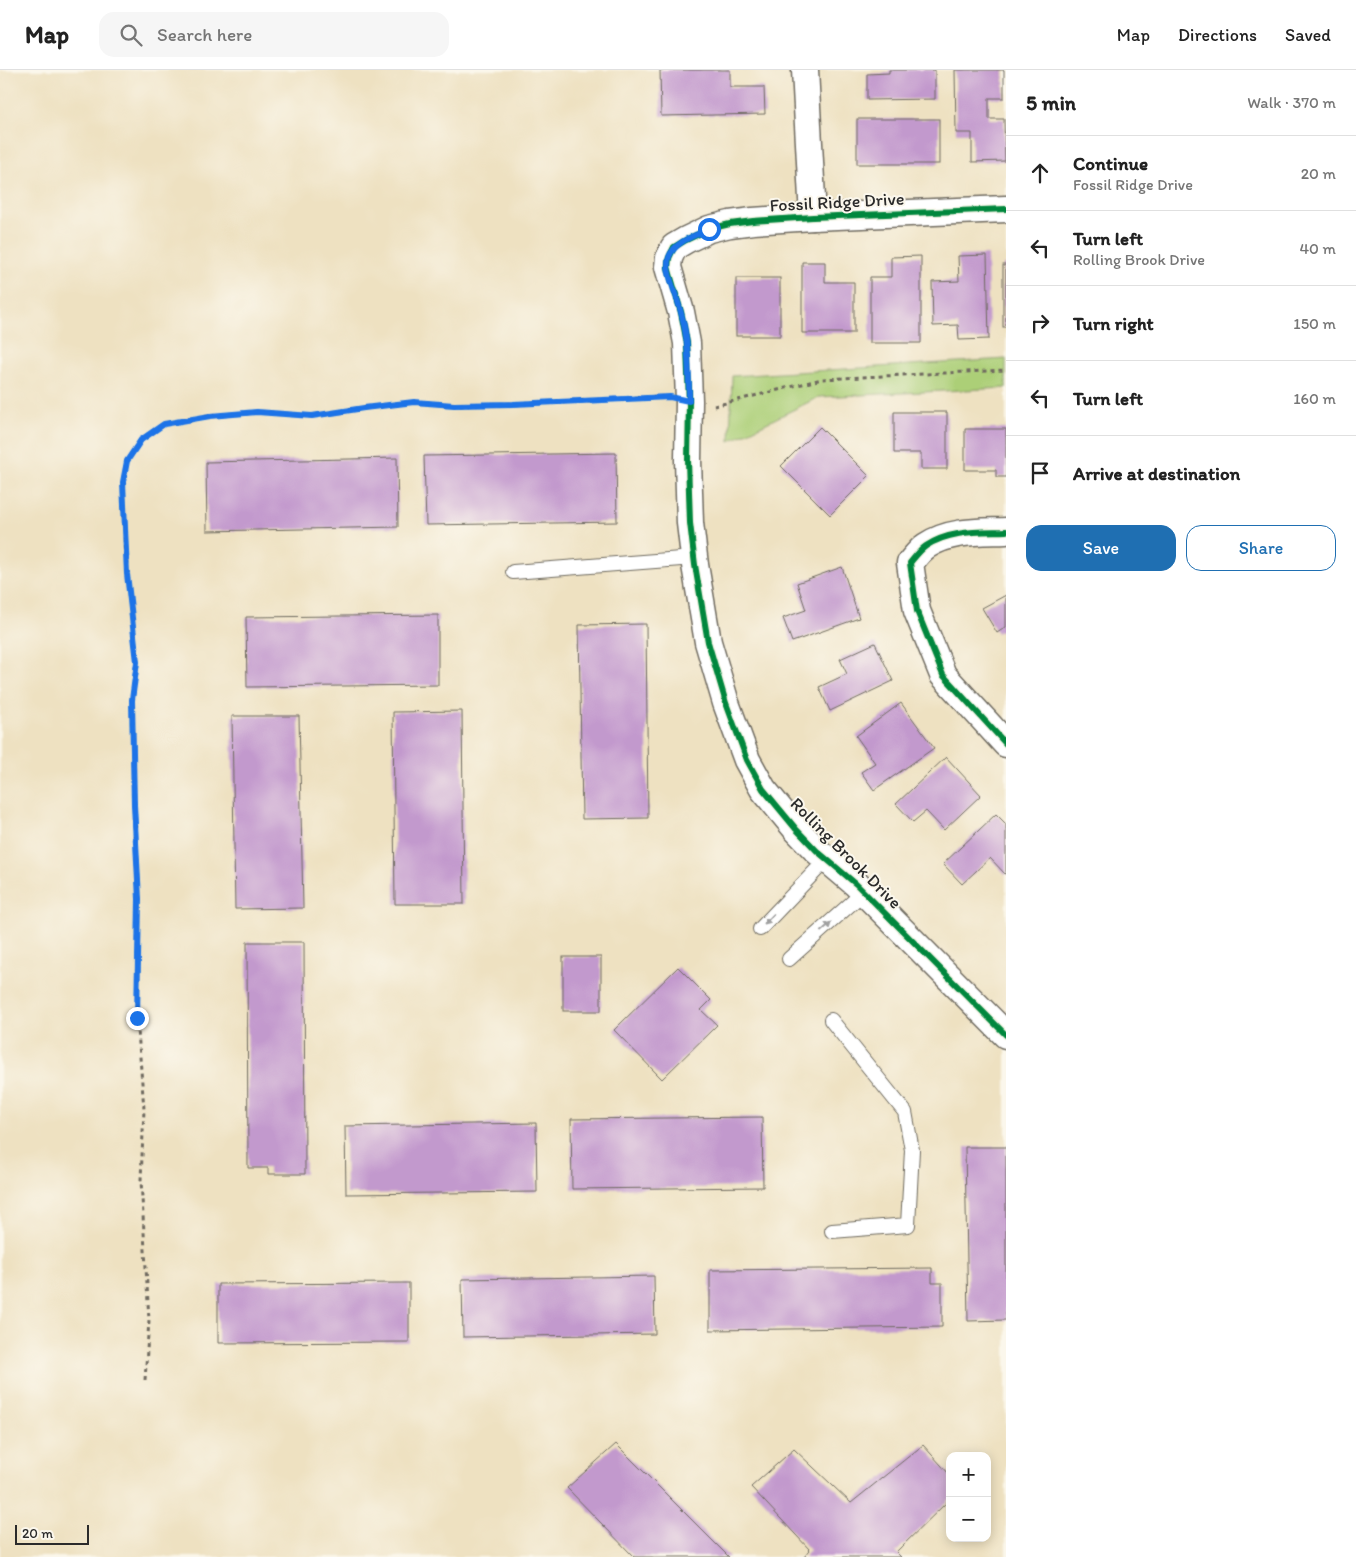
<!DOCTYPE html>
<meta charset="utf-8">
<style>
:root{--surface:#fff;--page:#f6f6f6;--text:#222;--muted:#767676;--line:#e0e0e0;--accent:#1f6fb2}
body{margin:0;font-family:Itim,sans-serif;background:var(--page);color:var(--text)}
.controls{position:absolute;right:15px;bottom:15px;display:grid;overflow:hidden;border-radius:10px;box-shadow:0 2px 12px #0003}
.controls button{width:45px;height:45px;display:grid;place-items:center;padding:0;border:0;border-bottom:1px solid var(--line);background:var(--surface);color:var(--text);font:25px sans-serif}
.scale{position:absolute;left:15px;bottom:12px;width:74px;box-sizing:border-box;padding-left:5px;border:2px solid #2b2b2b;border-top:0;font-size:14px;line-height:18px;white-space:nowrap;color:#2b2b2b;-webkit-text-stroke:4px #fbf7ec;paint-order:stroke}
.stop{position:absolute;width:15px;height:15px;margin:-11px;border:4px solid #1a73e8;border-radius:50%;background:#fff}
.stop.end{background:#1a73e8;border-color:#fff;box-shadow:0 1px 5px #0008}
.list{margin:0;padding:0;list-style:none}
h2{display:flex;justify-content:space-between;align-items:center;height:65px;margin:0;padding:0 20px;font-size:21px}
h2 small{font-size:16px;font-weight:400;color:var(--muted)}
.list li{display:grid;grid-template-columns:32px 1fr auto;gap:15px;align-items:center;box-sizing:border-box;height:75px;padding:0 20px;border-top:1px solid var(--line)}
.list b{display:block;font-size:19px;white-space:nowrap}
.list p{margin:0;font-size:16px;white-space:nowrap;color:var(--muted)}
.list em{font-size:16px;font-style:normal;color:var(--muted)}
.actions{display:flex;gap:10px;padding:15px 20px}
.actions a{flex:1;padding:11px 0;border:1px solid var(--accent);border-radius:15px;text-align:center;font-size:18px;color:var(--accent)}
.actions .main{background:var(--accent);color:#fff}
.icon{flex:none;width:28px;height:28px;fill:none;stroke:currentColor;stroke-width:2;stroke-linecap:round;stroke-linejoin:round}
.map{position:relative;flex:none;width:1006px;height:1487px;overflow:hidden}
header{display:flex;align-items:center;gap:30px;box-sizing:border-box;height:70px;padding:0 25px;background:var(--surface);border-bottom:1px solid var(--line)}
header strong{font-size:24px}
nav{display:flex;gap:28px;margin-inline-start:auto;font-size:18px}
.search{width:350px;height:45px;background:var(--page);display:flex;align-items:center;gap:12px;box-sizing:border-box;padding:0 18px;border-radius:15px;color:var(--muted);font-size:19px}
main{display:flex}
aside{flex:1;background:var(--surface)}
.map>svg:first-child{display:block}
</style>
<header>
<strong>Map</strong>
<div class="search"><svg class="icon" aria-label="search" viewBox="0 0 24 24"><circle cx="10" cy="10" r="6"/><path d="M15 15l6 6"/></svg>Search here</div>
<nav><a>Map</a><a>Directions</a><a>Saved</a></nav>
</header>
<main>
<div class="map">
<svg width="1006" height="1487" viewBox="0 0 1006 1487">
<rect width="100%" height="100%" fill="#fbf7ec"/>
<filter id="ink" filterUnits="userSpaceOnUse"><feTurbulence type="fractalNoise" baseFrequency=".02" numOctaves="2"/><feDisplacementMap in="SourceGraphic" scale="10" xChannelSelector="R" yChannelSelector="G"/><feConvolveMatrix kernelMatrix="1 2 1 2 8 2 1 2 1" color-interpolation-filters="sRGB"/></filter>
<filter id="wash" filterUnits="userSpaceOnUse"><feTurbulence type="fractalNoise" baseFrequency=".0096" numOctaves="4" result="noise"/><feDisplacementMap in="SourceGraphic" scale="20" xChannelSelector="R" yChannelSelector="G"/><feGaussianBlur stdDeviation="1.12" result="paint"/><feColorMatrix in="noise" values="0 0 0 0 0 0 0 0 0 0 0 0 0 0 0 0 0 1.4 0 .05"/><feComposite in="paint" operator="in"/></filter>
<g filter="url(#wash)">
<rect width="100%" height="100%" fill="#eee1c1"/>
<polygon fill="#accf77" stroke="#6c7d51" points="1006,289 1006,318 819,327 730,371 732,306"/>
<g id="blocks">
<g fill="#c299cd">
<polygon points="660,0 730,0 730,17 764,17 765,44 661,46"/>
<polygon points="889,0 935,0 935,29 867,30 867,4 889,3"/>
<polygon points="955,0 1004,0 1004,28 989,28 989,49 1004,49 1005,91 972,92 972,63 956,63"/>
<rect x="857" y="49" width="82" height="45"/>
<polygon points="987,185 989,269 959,270 958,255 933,256 932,212 959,211 958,186"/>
<polygon points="921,186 921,273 870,273 870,207 891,207 891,187"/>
<polygon points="802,192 825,192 825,212 854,212 854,263 802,263"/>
<rect x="1003" y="195" width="3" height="62"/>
<rect x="736" y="208" width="44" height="58"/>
<polygon points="894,342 947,342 947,399 921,399 921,383 894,383"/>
<polygon points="820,357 869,406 830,445 781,396"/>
<polygon points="965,359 1006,359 1006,407 996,407 996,400 965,400"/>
<polygon points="616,383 617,452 426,455 424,386"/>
<polygon points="397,388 398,457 207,461 206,392"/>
<polygon points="842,497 859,548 792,572 783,548 806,540 797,513"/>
<polygon points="1006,525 1006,557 997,563 982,538"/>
<polygon points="438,545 438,615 247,617 246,547"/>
<polygon points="646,554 648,748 582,749 579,555"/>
<polygon points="875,573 893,611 830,641 819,617 847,604 840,589"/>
<polygon points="901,633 934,678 874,720 861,702 875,693 856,666"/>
<polygon points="462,641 464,834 395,834 393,642"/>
<polygon points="232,646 299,646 303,838 235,839"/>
<polygon points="946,687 981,725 944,760 926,741 913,752 896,734"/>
<polygon points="996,744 1006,754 1006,805 990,788 962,814 943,794"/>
<polygon points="247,872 304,872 305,1104 268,1104 268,1098 248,1098"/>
<rect x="563" y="887" width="38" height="54"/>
<polygon points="678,897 711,930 701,940 717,955 662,1009 614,960"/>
<polygon points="762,1047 763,1117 572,1119 571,1049"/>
<polygon points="536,1053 537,1122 346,1124 345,1056"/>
<polygon points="965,1077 1006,1077 1006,1250 968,1251"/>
<polygon points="932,1198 932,1213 942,1213 942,1257 710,1260 710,1200"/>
<polygon points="654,1206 655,1264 463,1267 462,1209"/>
<polygon points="409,1213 409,1272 218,1273 218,1214"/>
<polygon points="616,1374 729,1487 634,1487 567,1418"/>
<polygon points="923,1375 950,1405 950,1429 896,1482 901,1487 804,1487 810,1480 751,1417 794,1379 851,1433"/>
</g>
</g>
</g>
<g filter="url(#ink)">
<use href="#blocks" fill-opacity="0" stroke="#6f6b60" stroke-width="1"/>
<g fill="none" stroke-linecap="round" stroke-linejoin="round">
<defs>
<g id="lane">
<polyline points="513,502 694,488"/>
<polyline points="760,859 827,789"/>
<polyline points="789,889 864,822"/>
<polyline points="831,950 905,1042 912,1080 908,1155 832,1161"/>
</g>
<g id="street">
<polyline points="805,0 813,147"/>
<polyline points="1006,139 813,147 753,151 730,154 709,159 686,170 674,177 669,188 668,197 681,242 687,273 689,331 688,390 690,453 695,495 708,572 726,633 747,690 763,719 796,759 817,781 856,814 1006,965"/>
<path d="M 1006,461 C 979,462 950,460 926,476 C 920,480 915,487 910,493 L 917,541 L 943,605 L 1006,674"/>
</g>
</defs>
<use href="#lane" stroke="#6f6b60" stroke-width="16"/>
<use href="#street" stroke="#6f6b60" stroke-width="29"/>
<g stroke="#6f6b60" stroke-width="3" stroke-dasharray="4 4" stroke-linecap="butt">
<polyline points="714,336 822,309 1006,300"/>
<polyline points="145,1310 149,1250 141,1110 144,1039 137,948 139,829 134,735 132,630 137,592 127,504 123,412 127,391 141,370 164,354 210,346 257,342 312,346 364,338 414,332 454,335 513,334 664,327"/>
</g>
<use href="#lane" stroke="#fff" stroke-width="14"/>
<use href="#street" stroke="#fff" stroke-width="26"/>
<defs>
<g id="cycleway">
<polyline points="1006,139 813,147 753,151 730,154 709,159 686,170 674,177 669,188 668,197 681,242 687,273 689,331 688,390 690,453 695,495 708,572 726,633 747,690 763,719 796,759 817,781 856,814 1006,965"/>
<path d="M 1006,461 C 979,462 950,460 926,476 C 920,480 915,487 910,493 L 917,541 L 943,605 L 1006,674"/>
</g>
</defs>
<use href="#cycleway" stroke="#fbf7ec" stroke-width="9"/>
<use href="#cycleway" stroke="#00873e" stroke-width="6"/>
</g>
<defs><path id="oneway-solid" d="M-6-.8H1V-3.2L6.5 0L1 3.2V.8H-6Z" transform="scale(1.25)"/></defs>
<g fill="#a0a0a0">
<use href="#oneway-solid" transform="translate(769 849) rotate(134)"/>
<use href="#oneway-solid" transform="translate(826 857) rotate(-42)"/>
</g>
</g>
<g fill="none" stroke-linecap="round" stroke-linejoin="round" filter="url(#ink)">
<path stroke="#1a73e8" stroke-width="6" d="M 137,948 L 139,829 L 134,735 L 132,630 L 137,592 L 127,504 L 123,412 L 127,391 L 141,370 L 164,354 L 210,346 L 257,342 L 312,346 L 364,338 L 414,332 L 454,335 L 513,334 L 670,327 L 689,331 C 689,300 689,269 680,239 C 677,226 664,199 669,187 C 675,171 695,166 709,159"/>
</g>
<g text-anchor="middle" stroke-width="4" stroke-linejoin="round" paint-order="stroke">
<g font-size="18" fill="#2b2b2b" stroke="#fbf7ec">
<text transform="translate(837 132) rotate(-3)" y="6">Fossil Ridge Drive</text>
<text transform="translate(846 783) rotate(45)" y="6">Rolling Brook Drive</text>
</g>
</g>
</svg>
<div class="controls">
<button>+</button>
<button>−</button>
</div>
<div class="scale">20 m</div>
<div class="stop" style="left:709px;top:159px"></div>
<div class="stop end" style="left:137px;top:948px"></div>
</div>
<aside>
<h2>5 min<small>Walk · 370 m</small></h2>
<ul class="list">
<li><svg class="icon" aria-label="ahead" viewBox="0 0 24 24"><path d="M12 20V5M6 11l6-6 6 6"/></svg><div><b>Continue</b><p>Fossil Ridge Drive</p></div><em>20 m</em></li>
<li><svg class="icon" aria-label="left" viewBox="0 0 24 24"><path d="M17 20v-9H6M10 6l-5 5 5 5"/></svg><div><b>Turn left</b><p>Rolling Brook Drive</p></div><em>40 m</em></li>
<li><svg class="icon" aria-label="right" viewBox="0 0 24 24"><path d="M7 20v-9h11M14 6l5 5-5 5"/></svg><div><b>Turn right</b></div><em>150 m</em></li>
<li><svg class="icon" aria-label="left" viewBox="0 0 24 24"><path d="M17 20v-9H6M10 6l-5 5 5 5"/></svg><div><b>Turn left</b></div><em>160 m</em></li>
<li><svg class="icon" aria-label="arrive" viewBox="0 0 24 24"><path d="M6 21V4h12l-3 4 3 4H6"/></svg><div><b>Arrive at destination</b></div></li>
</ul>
<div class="actions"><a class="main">Save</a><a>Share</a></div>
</aside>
</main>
